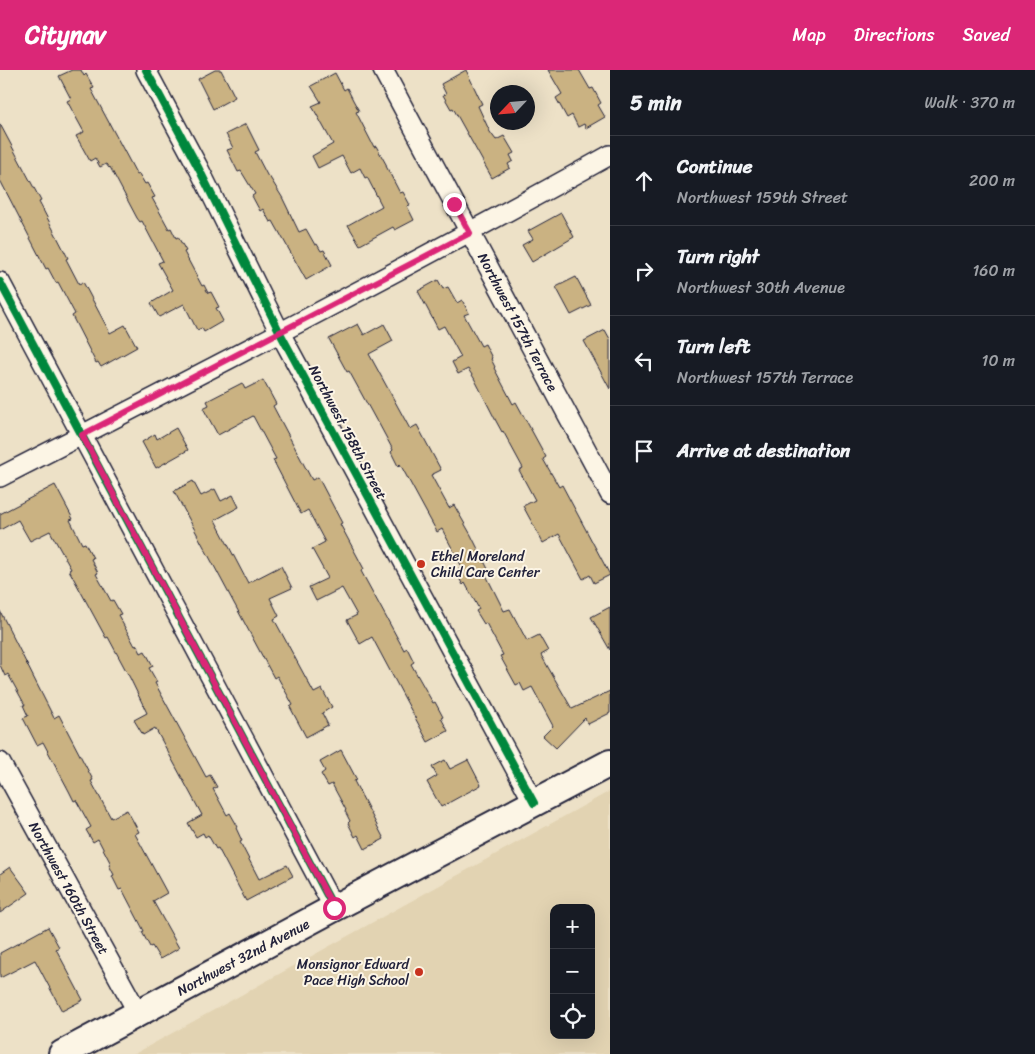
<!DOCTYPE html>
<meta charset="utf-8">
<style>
:root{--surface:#171b24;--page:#242831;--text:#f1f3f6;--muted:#9ea1a6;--line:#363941;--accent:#db2777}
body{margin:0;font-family:Sriracha,sans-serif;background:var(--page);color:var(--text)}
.controls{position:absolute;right:15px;bottom:15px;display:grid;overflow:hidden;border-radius:10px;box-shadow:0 5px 20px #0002}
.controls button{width:45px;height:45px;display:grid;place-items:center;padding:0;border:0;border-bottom:1px solid var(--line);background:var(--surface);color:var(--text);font:25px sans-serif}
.compass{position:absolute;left:490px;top:15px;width:45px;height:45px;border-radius:50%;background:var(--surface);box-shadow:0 5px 20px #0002;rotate:244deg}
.stop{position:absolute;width:15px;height:15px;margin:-11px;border:4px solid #db2777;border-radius:50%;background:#fff}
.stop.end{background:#db2777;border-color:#fff;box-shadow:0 1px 5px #0008}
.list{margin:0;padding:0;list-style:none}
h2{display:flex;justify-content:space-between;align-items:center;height:65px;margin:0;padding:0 20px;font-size:21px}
h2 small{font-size:16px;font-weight:400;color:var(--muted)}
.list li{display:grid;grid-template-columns:32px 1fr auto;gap:15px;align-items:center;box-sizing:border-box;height:90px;padding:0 20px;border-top:1px solid var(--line)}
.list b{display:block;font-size:19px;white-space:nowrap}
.list p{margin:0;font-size:16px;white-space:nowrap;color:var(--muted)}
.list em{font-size:16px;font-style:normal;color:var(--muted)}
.icon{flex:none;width:28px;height:28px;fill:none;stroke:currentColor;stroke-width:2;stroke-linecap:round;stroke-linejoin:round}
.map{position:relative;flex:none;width:610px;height:984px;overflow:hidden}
header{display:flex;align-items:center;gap:30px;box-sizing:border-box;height:70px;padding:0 25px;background:var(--accent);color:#fff}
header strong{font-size:24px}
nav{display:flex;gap:28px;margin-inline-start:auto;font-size:18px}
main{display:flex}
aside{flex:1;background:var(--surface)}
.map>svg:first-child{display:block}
</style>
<header>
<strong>Citynav</strong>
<nav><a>Map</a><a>Directions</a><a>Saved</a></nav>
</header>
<main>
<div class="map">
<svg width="610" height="984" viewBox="0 0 610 984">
<rect width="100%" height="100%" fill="#ede1c7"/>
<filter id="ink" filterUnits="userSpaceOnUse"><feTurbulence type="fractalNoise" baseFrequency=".02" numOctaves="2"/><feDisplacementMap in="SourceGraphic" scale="10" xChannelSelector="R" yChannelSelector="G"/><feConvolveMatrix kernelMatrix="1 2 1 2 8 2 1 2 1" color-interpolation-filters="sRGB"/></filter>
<g filter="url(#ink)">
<path fill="#e2d3b2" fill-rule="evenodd" d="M 610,721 L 610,984 L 133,984 L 138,982 ZM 554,838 L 591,838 L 591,965 L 554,965 Z"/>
<g fill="#cab282" stroke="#22223b">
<polygon points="72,0 81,0 84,6 86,4 94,18 91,19 137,105 139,104 145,114 147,113 155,127 152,128 169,159 171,158 176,168 178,167 186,181 184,182 202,216 204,215 208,223 211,222 219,237 216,238 223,251 204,262 202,258 197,260 184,234 159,247 151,233 173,220 158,193 163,191 142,151 140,152 137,148 110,97 109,98 106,94 100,97 95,88 90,91 76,66 84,62 67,31 71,29 59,6"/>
<polygon points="215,0 221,0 235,27 213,39 198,9"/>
<polygon points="466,0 482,34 478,36 490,62 496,70 504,66 514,83 510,85 513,91 508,94 510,98 492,108 453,38 451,39 443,25 446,24 441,14"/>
<polygon points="548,0 579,0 590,19 593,18 601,33 598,35 605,47 586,58 584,54 578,57 572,45 567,48 556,28 562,24"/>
<polygon points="335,3 344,20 347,18 353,30 359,41 356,42 374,77 376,76 387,96 386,96 400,123 403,122 410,135 407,136 414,150 395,160 393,157 360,175 348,155 382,136 367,107 365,108 360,98 351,103 342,86 318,98 312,86 333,74 312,36 321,32 311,16"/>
<polygon points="0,54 41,131 39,132 68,188 66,189 79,214 83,212 110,263 125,255 137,277 101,297 98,292 96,293 72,246 75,244 58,212 56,213 48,198 46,199 0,110"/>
<polygon points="246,54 259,80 255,82 268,107 269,106 282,127 299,162 306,159 315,175 317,174 321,181 324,180 332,195 306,210 273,151 270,152 263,139 260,141 252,126 255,124 241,101 238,102 227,80 233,78 226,64"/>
<polygon points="561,143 574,167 532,192 522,175 533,169 528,161"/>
<polygon points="576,207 591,235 571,245 556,217"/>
<polygon points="438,210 443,219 448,217 457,233 462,230 469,243 464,245 481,276 485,274 492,288 491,289 495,297 494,298 513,334 516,332 546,387 543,389 559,417 562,415 610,505 594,513 590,505 583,509 559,464 543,473 523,436 535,430 519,400 523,398 503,361 502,362 496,351 474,308 468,299 458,304 452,292 461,287 444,256 438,259 418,221"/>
<polygon points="358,254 364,265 384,254 393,271 369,284 410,359 417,355 441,400 431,405 449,438 454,435 471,465 489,501 485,503 504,541 510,539 527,571 539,565 548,581 541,585 572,639 610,621 610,643 588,654 585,648 556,678 543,666 553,656 532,617 524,621 520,613 516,615 500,586 503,585 486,553 484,554 476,541 479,539 465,513 463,515 455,501 462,497 442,459 437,462 400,394 398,396 391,382 393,380 378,352 377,352 349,301 347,302 329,269"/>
<polygon points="605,260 610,269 610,319 584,271"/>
<polygon points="263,310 276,334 273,336 312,410 318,407 342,453 340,454 364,499 361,501 404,580 407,578 414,592 411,594 433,633 435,632 443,647 441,648 448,661 428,672 372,567 360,574 347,550 357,545 342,518 316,531 309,517 328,508 312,479 325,472 308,440 301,444 273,390 276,389 253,346 218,365 203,338 209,335 207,331 242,313 245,319"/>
<polygon points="176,358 188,380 156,398 142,372 155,364 157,369"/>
<polygon points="193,411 201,426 215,419 221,431 233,425 239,437 215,450 248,513 281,496 292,518 270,528 279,546 274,549 314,623 322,619 332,637 322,643 328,655 306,667 290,637 293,635 277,606 274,608 174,421"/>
<polygon points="55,415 73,449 70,450 82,474 85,473 93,488 91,489 98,503 96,504 111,531 113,530 121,544 118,545 135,576 137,575 141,583 145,581 153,596 149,598 157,612 155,613 206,707 210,705 217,717 213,719 227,745 230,743 238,757 236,758 242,771 240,772 259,809 287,795 293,806 246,831 218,778 216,779 208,765 205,767 203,763 196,767 188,753 202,745 155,658 143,665 134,650 147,643 130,608 108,567 106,568 69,500 71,499 50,461 30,471 18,450 0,460 0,444"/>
<polygon points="610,537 610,580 591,547"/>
<polygon points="0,541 54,648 59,645 93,710 91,711 111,748 127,740 139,762 135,764 167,823 153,831 179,878 160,889 152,876 150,877 142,862 144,861 122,819 119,820 112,806 114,805 109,795 111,794 98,769 93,772 86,760 91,757 76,730 74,731 69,721 43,672 37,675 23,648 28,646 23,635 25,635 8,604 5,606 0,595"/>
<polygon points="341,680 357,710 354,711 384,769 365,779 358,765 355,767 348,753 350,751 345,741 346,740 332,714 328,716 321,704 325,701 320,692"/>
<polygon points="445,690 450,699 468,690 481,715 441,737 427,712 437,706 432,697"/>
<polygon points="10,797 29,823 0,843 0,804"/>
<polygon points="48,857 59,877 56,879 83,930 62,941 35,890 0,908 0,883"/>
</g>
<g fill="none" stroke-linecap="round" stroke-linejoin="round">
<defs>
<g id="street">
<polyline points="146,0 199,99 280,263 534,733"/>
<polyline points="383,0 610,424"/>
<polyline points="0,212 334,838"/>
<path d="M 0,407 C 205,302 409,197 610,85"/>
<polyline points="0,692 138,943"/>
</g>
<polyline id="secondary" points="62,984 334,838 610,693"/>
</defs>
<use href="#street" stroke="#22223b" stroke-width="22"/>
<use href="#secondary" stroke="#22223b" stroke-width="30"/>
<use href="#street" stroke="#fcf5e5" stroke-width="19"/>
<use href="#secondary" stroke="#fcf5e5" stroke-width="26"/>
<defs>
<g id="cycleway">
<polyline points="146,0 199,99 280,263 534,733"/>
<polyline points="0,212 334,838"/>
</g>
</defs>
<use href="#cycleway" stroke="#fcf5e5" stroke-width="11"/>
<use href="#cycleway" stroke="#00873e" stroke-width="8"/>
</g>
</g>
<g fill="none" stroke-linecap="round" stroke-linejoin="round" filter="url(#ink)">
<polyline stroke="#db2777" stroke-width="6" points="334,838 82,365 470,163 454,134"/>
</g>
<g fill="#c8321e" stroke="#fcf5e5" stroke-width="2">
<circle cx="421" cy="494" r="5"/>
<circle cx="419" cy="902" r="5"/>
</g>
<g text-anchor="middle" stroke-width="4" stroke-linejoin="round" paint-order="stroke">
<g font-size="14" fill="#22223b" stroke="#fcf5e5">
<text transform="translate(518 252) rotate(62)" y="5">Northwest 157th Terrace</text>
<text transform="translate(348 362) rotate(62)" y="5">Northwest 158th Street</text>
<text transform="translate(69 818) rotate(61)" y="5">Northwest 160th Street</text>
<text transform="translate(243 887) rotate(-28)" y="5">Northwest 32nd Avenue</text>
</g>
<g font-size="14" fill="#22223b" stroke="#fcf5e5" text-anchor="start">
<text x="431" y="491">Ethel Moreland<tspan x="431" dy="16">Child Care Center</tspan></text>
<text x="409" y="899" text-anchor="end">Monsignor Edward<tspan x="409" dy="16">Pace High School</tspan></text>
</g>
</g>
</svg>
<div class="controls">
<button>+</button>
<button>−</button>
<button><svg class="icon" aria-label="locate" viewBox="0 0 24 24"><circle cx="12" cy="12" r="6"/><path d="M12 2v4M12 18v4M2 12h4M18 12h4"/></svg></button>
</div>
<svg class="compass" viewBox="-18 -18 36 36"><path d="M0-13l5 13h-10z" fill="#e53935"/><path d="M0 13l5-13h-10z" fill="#9ea1a6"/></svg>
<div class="stop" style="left:334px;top:838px"></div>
<div class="stop end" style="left:454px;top:134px"></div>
</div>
<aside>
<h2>5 min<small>Walk · 370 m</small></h2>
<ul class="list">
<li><svg class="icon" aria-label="ahead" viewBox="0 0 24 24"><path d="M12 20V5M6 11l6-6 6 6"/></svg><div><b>Continue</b><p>Northwest 159th Street</p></div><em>200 m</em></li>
<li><svg class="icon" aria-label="right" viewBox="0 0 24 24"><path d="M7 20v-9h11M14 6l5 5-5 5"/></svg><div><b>Turn right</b><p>Northwest 30th Avenue</p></div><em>160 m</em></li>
<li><svg class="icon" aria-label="left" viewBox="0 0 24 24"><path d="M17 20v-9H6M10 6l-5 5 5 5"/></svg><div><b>Turn left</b><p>Northwest 157th Terrace</p></div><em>10 m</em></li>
<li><svg class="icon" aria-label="arrive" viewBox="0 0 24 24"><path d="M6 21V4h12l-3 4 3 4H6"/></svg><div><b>Arrive at destination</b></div></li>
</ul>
</aside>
</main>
